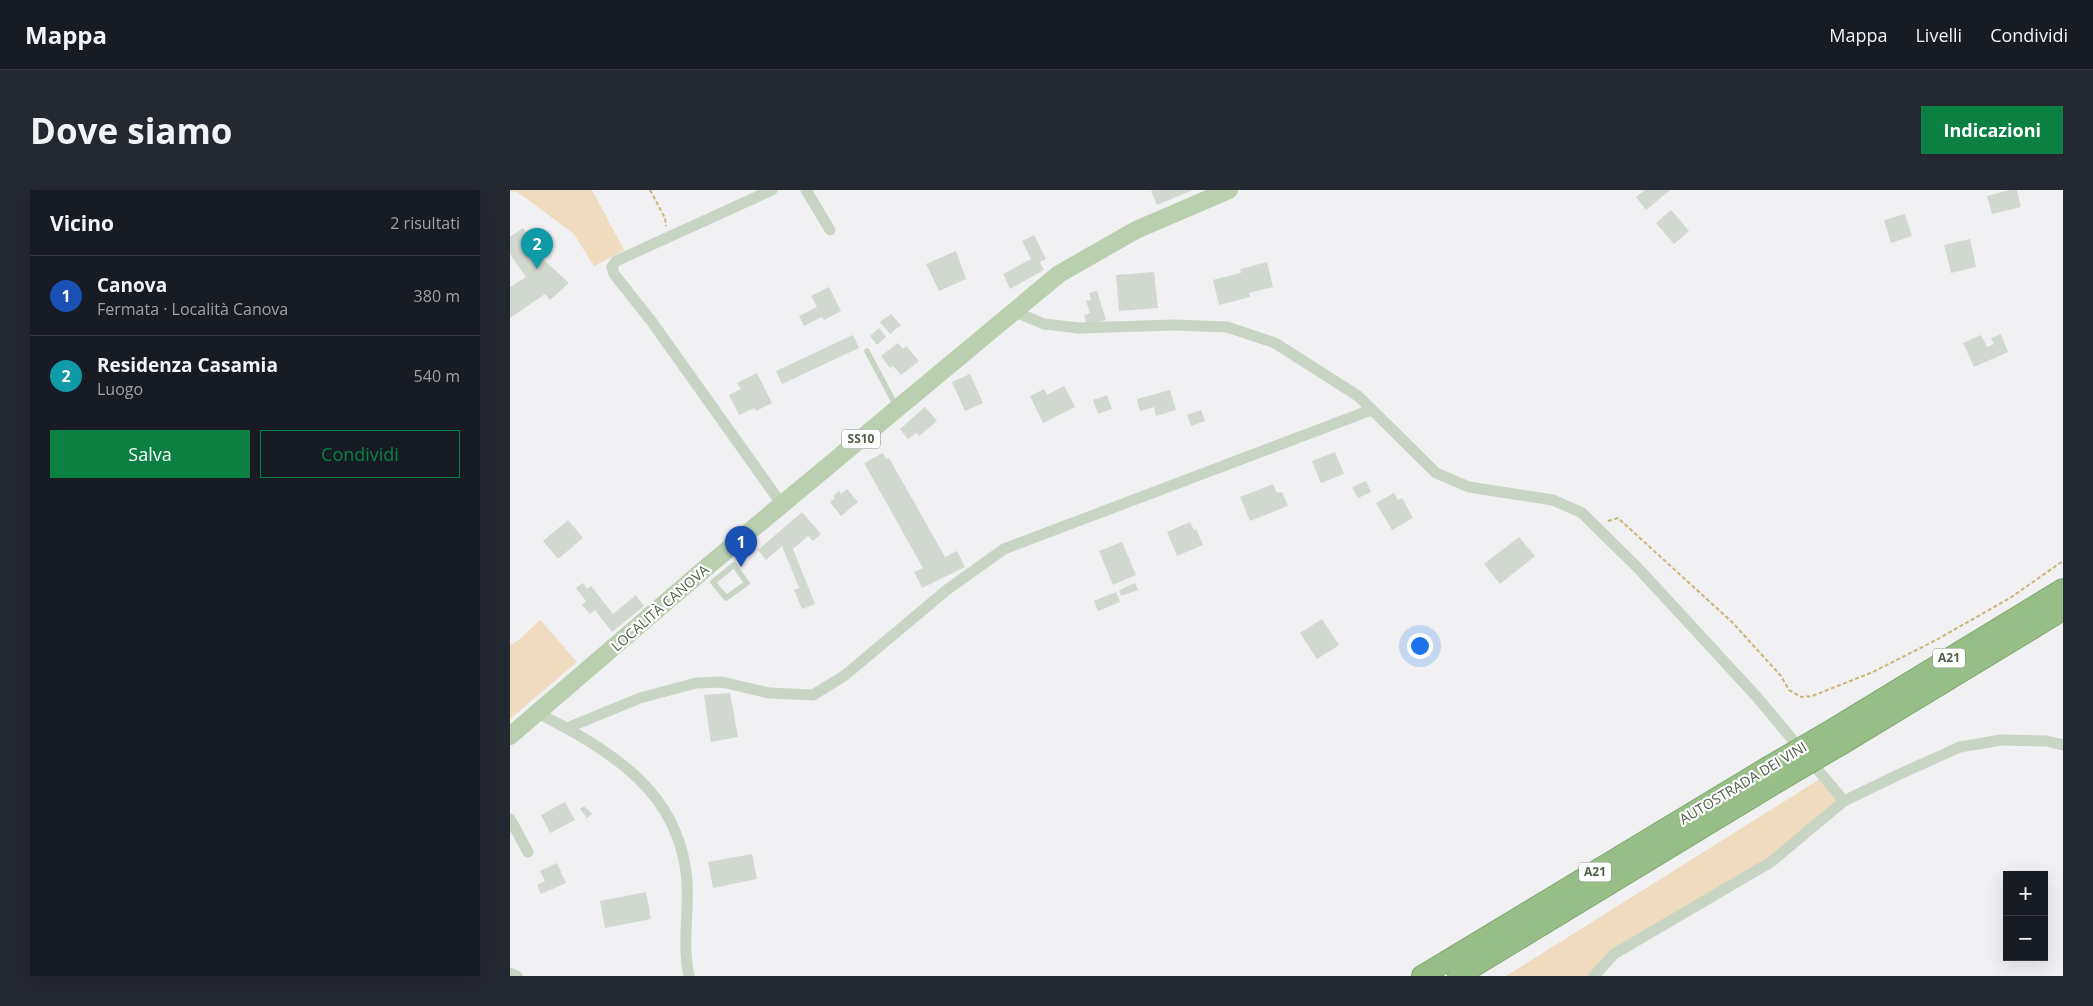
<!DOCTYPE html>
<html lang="it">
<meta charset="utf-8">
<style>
:root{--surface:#171b24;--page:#242831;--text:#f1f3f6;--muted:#9ea1a6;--line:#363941;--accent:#0b8043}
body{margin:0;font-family:"Open Sans",sans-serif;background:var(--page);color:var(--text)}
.controls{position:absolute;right:15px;bottom:15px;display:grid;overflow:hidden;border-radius:0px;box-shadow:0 5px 20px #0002}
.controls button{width:45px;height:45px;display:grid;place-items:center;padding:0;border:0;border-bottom:1px solid var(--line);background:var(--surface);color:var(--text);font:25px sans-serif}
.you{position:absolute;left:909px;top:455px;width:18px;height:18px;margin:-12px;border:4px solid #fff;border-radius:50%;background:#1a73e8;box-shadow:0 0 0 8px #1a73e833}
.badge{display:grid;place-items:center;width:32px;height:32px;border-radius:50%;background:var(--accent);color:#fff;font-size:16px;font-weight:700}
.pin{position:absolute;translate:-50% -41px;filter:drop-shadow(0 1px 2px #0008)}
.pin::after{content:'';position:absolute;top:26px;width:18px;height:15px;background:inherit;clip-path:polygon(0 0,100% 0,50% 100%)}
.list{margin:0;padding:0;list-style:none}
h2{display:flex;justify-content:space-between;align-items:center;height:65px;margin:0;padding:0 20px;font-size:21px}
h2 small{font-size:16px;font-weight:400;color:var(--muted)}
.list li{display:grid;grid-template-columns:32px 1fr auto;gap:15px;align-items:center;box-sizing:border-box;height:80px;padding:0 20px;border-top:1px solid var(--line)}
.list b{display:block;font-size:19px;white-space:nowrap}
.list p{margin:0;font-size:16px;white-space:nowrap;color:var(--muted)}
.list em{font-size:16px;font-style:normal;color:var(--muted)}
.actions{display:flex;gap:10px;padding:15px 20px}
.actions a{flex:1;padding:11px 0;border:1px solid var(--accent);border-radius:0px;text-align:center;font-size:18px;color:var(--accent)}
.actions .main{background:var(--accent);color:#fff}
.map{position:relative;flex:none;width:1553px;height:786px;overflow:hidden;border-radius:0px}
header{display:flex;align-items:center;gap:30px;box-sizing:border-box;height:70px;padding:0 25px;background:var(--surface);border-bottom:1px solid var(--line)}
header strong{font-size:24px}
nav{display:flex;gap:28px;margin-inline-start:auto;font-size:18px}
.intro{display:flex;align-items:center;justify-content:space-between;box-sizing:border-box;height:120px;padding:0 30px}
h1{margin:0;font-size:35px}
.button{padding:12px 22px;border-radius:0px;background:var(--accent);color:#fff;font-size:18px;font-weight:700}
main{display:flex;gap:30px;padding:0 30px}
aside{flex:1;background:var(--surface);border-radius:0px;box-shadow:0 5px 20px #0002}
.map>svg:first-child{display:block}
</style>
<header>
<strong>Mappa</strong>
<nav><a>Mappa</a><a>Livelli</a><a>Condividi</a></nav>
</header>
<div class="intro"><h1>Dove siamo</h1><a class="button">Indicazioni</a></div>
<main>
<aside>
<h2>Vicino<small>2 risultati</small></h2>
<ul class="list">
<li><span class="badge" style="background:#1a4fb4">1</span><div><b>Canova</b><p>Fermata · Località Canova</p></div><em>380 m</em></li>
<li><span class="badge" style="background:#0f9aa8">2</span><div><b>Residenza Casamia</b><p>Luogo</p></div><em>540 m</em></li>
</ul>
<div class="actions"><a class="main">Salva</a><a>Condividi</a></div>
</aside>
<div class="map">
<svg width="1553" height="786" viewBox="0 0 1553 786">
<rect width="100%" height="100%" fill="#f1f0f3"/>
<g fill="#efdcbf">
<polygon points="0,0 82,0 114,60 84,76 64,44 6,1 0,2"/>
<polygon points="30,430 67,472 0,529 0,455 9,450"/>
<polygon points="1313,587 1334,611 1261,672 1104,764 1085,786 996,786"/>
</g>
<g fill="#d1d8cf">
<polygon points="644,0 683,0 647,15 641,1"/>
<polygon points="1135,0 1160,0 1136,20 1126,7"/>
<polygon points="1500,0 1507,0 1511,17 1482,24 1477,6"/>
<polygon points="1161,20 1179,41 1164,54 1146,33"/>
<polygon points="1395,24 1402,46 1381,53 1374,30"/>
<polygon points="13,38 35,71 59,93 40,110 35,104 0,128 0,97 16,87 0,64 0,47"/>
<polygon points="524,45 536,69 530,72 534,80 500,99 493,84 521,69 512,51"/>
<polygon points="1460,49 1466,77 1441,83 1434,55"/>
<polygon points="446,61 456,89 429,101 416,74"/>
<polygon points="757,72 763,97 739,103 740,107 709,115 703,90 731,83 730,79"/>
<polygon points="644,82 648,118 609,121 606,85"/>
<polygon points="319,97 331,121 314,130 312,127 294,136 289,126 307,117 301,106"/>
<polygon points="587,101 596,130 577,135 574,125 580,123 576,111 581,110 579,103"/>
<polygon points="381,124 391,135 380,144 370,132"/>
<polygon points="369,138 376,147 367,155 360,146"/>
<polygon points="1491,144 1498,162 1464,177 1453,153 1471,145 1477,157 1484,154 1481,148"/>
<polygon points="343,145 349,158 272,194 266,181"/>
<polygon points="388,153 393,159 396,156 409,171 391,185 383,176 380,178 371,166"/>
<polygon points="247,183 262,213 246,221 245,218 229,225 219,205 231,199 227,193"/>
<polygon points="460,184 473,213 455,221 442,192"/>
<polygon points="554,196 565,217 533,233 520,206 534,199 537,205"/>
<polygon points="660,200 666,220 646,226 644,217 630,221 627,209"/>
<polygon points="597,205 602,219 588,224 583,210"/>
<polygon points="415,217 427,231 409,246 406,243 398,249 390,239"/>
<polygon points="691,220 695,231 681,236 677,225"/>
<polygon points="825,262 834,284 811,293 802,271"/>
<polygon points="373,263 376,269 379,268 435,367 447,361 455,377 412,398 404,382 413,378 354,273"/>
<polygon points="856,291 861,302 848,308 842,297"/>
<polygon points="763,294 767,303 772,302 778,316 740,331 730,307"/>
<polygon points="337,299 348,312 331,326 320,312 325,308 323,306 329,301 331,304"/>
<polygon points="884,303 888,310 892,308 903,328 882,340 866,313"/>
<polygon points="292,322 311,344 303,351 298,346 283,359 305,414 292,419 284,400 289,398 272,356 256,370 248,360"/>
<polygon points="58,330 73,348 48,369 33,351"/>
<polygon points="680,332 684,340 686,339 693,355 667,366 657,342"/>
<polygon points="1009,347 1025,366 990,394 974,374"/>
<polygon points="612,352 626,385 603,395 589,361"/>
<polygon points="73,393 77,399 81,396 103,424 126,405 134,416 102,442 85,420 80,424 72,415 76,411 66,398"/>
<polygon points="625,393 628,400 611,406 609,400"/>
<polygon points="606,402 610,412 588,421 584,411"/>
<polygon points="812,429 829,455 807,469 790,443"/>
<polygon points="220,503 228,547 201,552 194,505"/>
<polygon points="55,612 65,630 40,643 31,625"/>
<polygon points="74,616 82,624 77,628 70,619"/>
<polygon points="242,664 247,689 203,698 198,672"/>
<polygon points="47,673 56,693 31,704 27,695 35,691 30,681"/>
<polygon points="136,702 141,729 95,738 90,711"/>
</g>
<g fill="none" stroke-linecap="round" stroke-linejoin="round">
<defs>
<g id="highway">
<polyline points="1325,538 1553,399"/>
<polyline points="1332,554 1553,420"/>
<polyline points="912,786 1258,577"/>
<polyline points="948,786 1269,591"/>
</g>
</defs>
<use href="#highway" stroke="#83aa73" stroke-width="22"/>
<g stroke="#cdb477" stroke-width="2" stroke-dasharray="4 2.5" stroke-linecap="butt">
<polyline points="140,0 155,28 156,36"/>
<polyline points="1098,331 1108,328 1222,432 1271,486 1279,500 1291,507 1302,506 1363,482 1428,449 1500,408 1553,371"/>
</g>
<g stroke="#c9d5c4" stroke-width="5.5">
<polyline points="357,161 386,216"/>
<polygon points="224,375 237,393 216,408 203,392"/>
</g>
<g stroke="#c9d5c4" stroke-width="11">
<polyline points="262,0 106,71 102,77 104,84 142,132 268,309 275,314"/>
<polyline points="296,0 320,40"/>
<polyline points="503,121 534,134 569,138 665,135 717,137 765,153 848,206 926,283 959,297 1043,310 1072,323 1127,377 1246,506 1334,611"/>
<path d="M 28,523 C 38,529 48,533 58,539 C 121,574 171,615 177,691 C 179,723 172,755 179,786"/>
<polyline points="57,538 130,508 186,493 212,492 259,503 303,505 334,486 438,399 494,359 861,220"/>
<polyline points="0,629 18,662"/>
<polyline points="0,783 7,786"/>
<polyline points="1084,786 1104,764 1261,672 1334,611 1392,583 1450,557 1491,550 1536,551 1553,555"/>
</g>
<polyline stroke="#b9cfb0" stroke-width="18" points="0,546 198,376 549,84 626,40 719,0"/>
<use href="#highway" stroke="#98be88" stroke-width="20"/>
<defs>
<g id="highway-bridge">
<polyline points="1258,577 1325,538"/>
<polyline points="1269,591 1332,554"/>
</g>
</defs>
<use href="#highway-bridge" stroke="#83aa73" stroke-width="22" stroke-linecap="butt"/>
<use href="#highway-bridge" stroke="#98be88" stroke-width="20"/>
</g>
<g text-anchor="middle" stroke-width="4.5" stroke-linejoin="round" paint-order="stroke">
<g fill="#fff" stroke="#848e7f" stroke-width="1">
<rect x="332" y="239.5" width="38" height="19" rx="4"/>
<rect x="1423" y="458.5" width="32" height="19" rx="4"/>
<rect x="1069" y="672.5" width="32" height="19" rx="4"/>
</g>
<g font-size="12" font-weight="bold" fill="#4f5e48">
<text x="351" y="253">SS10</text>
<text x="1439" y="472">A21</text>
<text x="1085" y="686">A21</text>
</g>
<g font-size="14" fill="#4f5e48" stroke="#fff">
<text transform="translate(150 418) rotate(-41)" y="5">LOCALITÀ CANOVA</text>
<text transform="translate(1233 593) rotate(-31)" y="5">AUTOSTRADA DEI VINI</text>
</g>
</g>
</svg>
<div class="controls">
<button>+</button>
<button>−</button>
</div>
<div class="you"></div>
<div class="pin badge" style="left:231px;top:377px;background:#1a4fb4">1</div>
<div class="pin badge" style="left:27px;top:79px;background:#0f9aa8">2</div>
</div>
</main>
